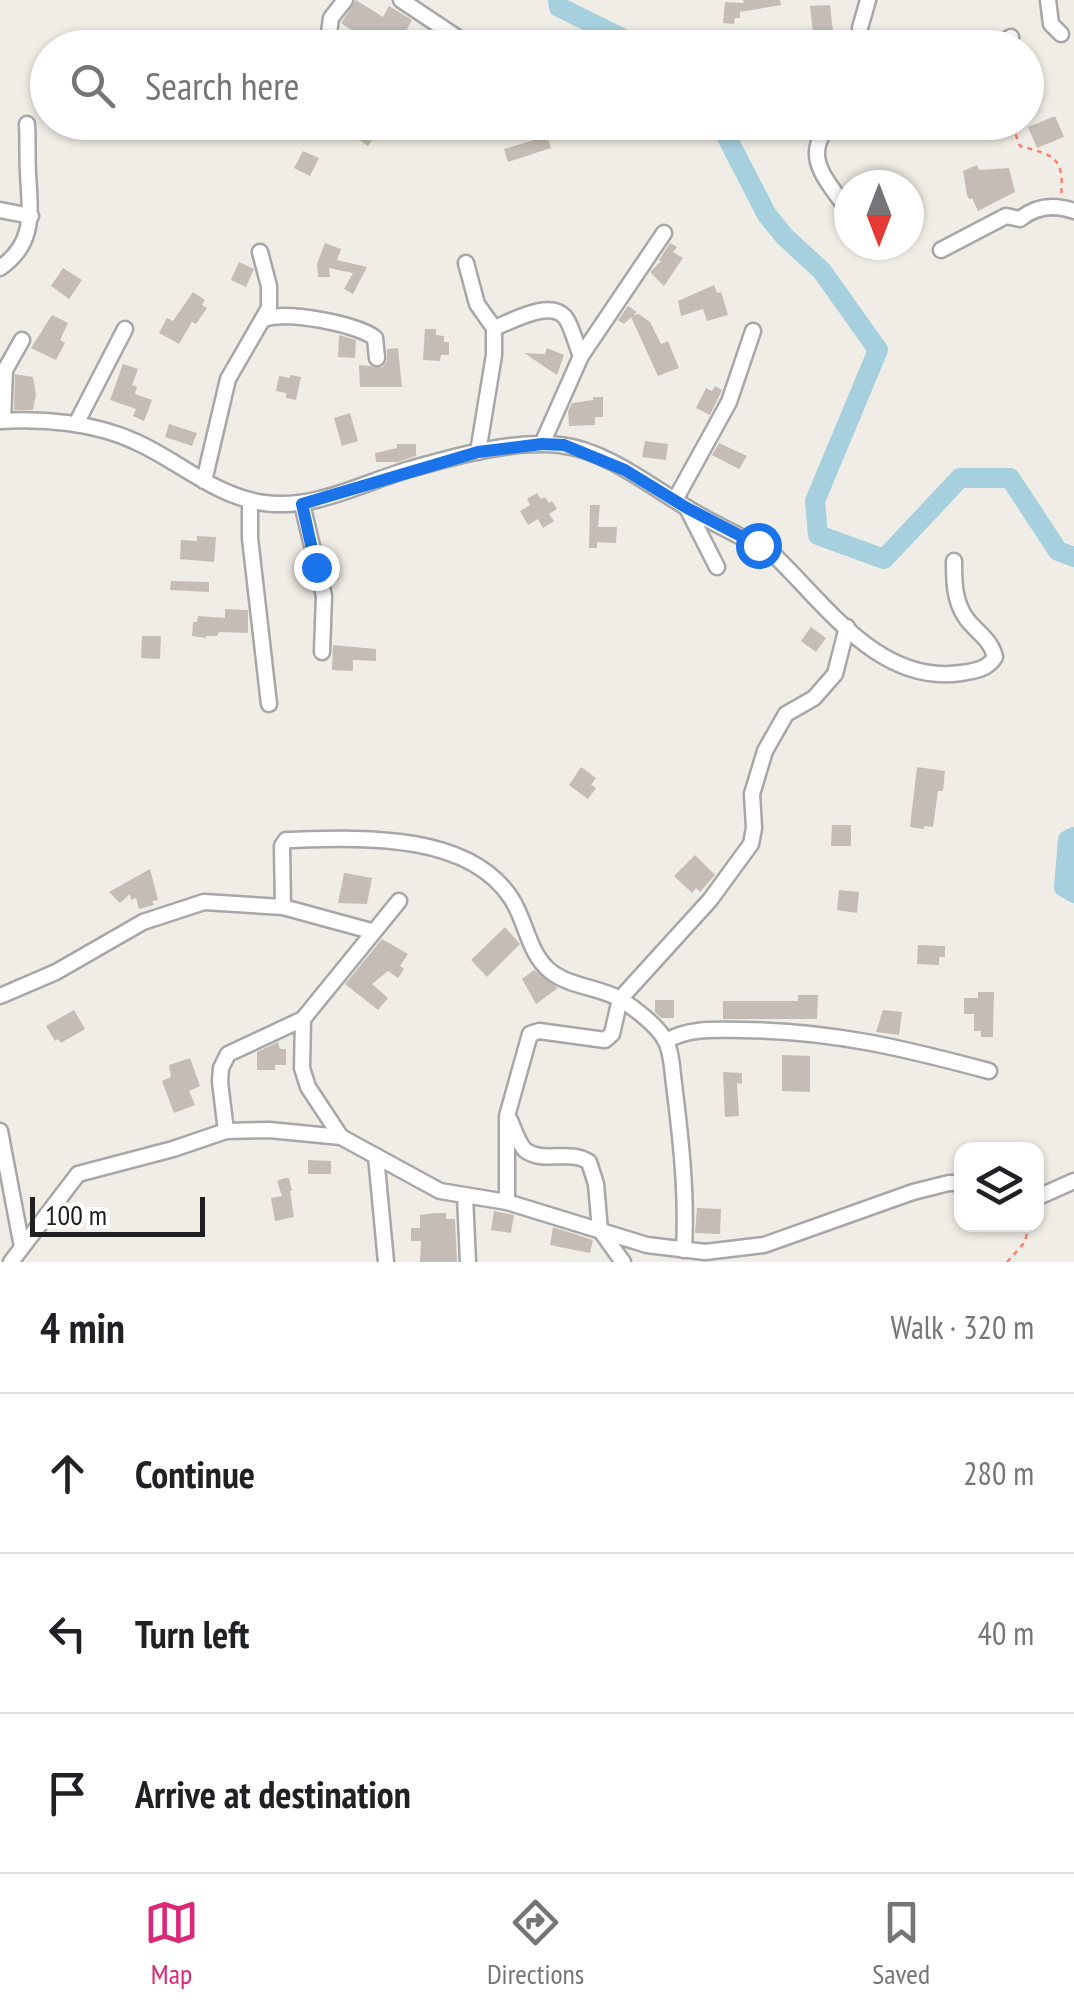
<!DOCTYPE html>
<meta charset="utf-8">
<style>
:root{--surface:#fff;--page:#f2f2f2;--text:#202124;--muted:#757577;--line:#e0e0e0;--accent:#db2777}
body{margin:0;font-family:"PT Sans Narrow",sans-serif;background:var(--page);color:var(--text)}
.controls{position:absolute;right:30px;bottom:30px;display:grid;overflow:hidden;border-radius:20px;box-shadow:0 2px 8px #0004}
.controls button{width:90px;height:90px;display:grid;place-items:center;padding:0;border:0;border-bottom:2px solid var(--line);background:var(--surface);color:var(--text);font:50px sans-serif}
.compass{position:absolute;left:834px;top:170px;width:90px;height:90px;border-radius:50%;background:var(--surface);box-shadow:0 2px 8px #0004;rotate:180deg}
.scale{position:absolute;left:30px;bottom:25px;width:175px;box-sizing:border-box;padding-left:10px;border:5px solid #202020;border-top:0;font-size:28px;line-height:35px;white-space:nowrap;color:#202020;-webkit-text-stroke:8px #fff;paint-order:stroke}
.stop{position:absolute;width:30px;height:30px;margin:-22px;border:8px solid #1a73e8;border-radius:50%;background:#fff}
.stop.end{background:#1a73e8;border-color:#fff;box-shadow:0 2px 10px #0008}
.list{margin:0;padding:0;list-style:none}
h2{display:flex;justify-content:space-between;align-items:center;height:130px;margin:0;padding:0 40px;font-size:42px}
h2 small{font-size:32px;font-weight:400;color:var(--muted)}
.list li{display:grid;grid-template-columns:65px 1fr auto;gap:30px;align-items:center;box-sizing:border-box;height:160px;padding:0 40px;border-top:2px solid var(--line)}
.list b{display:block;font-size:38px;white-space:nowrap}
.list em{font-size:32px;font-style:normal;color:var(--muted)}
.icon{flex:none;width:55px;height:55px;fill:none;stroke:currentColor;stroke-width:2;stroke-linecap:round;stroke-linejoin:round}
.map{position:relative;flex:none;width:1074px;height:1262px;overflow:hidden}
.search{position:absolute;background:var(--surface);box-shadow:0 2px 8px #0004;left:30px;right:30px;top:30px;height:110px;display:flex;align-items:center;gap:25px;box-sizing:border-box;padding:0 35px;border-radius:55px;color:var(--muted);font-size:38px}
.sheet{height:610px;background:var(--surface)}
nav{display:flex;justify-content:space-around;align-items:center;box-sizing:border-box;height:140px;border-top:2px solid var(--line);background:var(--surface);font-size:28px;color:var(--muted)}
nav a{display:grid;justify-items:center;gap:5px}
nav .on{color:var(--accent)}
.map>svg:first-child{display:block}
</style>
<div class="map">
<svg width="1074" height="1262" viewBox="0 0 1074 1262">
<rect width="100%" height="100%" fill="#f0ede6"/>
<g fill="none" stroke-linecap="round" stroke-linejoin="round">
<g stroke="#a7d0de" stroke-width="20">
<polyline points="558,0 559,7 642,48"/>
<polyline points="719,122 767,215 785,237 822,271 878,350 815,501 818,535 884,559 960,478 1010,478 1058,551 1074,557"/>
<polyline points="1074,837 1068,840 1064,887 1074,893"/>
</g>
</g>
<g fill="#c5bdb5">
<polygon points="356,0 383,17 389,6 412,20 397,48 363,48 368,41 341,23"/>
<polygon points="743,0 780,0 781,5 740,12 740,18 735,18 734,24 723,23 725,2 744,3"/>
<polygon points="830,5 833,31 813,33 810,6"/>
<polygon points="1055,116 1064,137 1037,148 1028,127"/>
<polygon points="334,122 374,122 371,127 378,132 368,146"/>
<polygon points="547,136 551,148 508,162 504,149"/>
<polygon points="303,151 319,158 310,176 294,168"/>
<polygon points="977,165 979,170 1009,168 1015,192 978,211 972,198 969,199 967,195 963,171"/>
<polygon points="325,243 341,249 337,260 367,267 353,294 344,289 353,273 329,268 330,277 318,277 317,264"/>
<polygon points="670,243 677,247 673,252 683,258 664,286 650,272 661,261 659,260"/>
<polygon points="239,262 254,269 246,287 231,280"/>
<polygon points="63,268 82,280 69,299 51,286"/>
<polygon points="714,285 717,293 721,292 728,315 707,321 703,309 681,316 678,301"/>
<polygon points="193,292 205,300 202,305 207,308 196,324 192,322 179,344 159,333 167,318 173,321"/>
<polygon points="628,306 637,312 633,315 639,314 650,322 661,344 668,341 679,368 658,376 631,317 624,324 618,320"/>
<polygon points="52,315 68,323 60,340 65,343 56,360 31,348"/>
<polygon points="425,329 436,329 436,335 444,336 444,342 449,342 449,355 441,355 440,361 423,360"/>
<polygon points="339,335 356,340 355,358 338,357"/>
<polygon points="398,348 402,387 360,387 359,365 382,367 387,361 387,349"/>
<polygon points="547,348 564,355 557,375 524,353 545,354"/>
<polygon points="123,364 138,369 132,385 137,387 135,394 152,400 144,421 133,416 136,409 110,400"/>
<polygon points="15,374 33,377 36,395 33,410 14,410"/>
<polygon points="290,375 301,377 296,400 286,398 286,393 276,391 279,376 290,378"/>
<polygon points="715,386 722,390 710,415 696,408 706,388 712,391"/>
<polygon points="593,397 603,397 603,417 595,417 595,425 569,426 568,411 572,403 593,400"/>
<polygon points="350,413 358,441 342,446 334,418"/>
<polygon points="169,424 197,433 192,446 165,437"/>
<polygon points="645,441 668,444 666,460 642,457"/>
<polygon points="719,443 747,456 739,469 712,455"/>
<polygon points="397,444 416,444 416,456 398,462 376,462 375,453 397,448"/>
<polygon points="537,493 541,499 545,497 549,503 552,501 557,509 549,514 554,521 543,528 538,519 528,525 520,511 530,505 527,499"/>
<polygon points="590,505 600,505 598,527 617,527 616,543 597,542 597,548 589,548"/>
<polygon points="197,536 216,537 214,562 180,559 181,540 197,541"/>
<polygon points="171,581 209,582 209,592 170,590"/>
<polygon points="225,609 248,610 248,633 219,632 217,636 206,636 206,638 192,636 193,622 197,622 198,616 225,618"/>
<polygon points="811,627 826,638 816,652 801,641"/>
<polygon points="142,636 161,636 160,659 141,658"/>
<polygon points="333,645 376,649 376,661 353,660 353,671 332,670"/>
<polygon points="581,767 596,778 591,785 596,788 588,799 569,785"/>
<polygon points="917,767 945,771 943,791 938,791 933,827 924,826 924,829 910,827"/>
<polygon points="832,825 851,825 851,846 831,846"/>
<polygon points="695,855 715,875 700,892 696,888 692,893 674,876"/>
<polygon points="150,869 158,900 152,901 154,905 139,909 136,898 131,900 130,894 120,903 109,892"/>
<polygon points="344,873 372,878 367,904 338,903"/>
<polygon points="839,890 859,892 857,913 837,910"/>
<polygon points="505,927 520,944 487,977 471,960"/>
<polygon points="382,939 408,954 400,966 404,969 398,978 388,971 372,984 388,998 378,1010 345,984"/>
<polygon points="918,945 945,946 945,957 939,957 939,965 917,964"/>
<polygon points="534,970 558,988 536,1004 522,979"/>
<polygon points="978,992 994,992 993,1037 981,1037 981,1031 974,1031 974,1014 964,1014 964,998 978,998"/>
<polygon points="798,995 818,995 817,1019 723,1019 723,1001 798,1001"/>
<polygon points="655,1000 674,1000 674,1018 661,1018 655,1012"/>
<polygon points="74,1010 85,1029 61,1043 58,1039 55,1041 46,1026"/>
<polygon points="883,1010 902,1012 899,1035 876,1032"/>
<polygon points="278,1042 280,1049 286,1049 286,1065 275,1065 275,1070 257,1070 257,1052"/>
<polygon points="782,1055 810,1056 810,1092 782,1091"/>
<polygon points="190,1058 200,1086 189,1091 195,1105 174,1113 162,1081 171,1077 169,1065"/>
<polygon points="723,1072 742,1073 742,1084 737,1083 739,1116 725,1117"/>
<polygon points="308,1160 331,1161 331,1174 308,1174"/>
<polygon points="285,1178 289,1178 292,1191 290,1191 294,1217 275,1221 271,1198 282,1196 277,1181"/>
<polygon points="697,1208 721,1209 720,1234 695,1233"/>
<polygon points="494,1211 514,1215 511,1233 491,1230"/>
<polygon points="435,1213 446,1213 446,1219 455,1219 457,1262 420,1262 421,1241 411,1241 411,1228 420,1228 420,1215"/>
<polygon points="553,1227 593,1240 590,1253 550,1245"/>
</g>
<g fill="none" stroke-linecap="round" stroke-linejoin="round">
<defs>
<g id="minor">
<polyline points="401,0 473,48"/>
<polyline points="1048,0 1051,24 1061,34"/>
<polyline points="327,48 331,18 345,0"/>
<polyline points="860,48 860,28 868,0"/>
<polyline points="992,48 1011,37"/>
<path d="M 832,122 C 803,152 821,174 842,202"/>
<polyline points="0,210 31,216"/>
<path d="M 941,250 L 1006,216 L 1020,219 C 1036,206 1054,204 1074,211"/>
<polyline points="466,263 477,304 494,328 494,355 478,452"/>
<path d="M 0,268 C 36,243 30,212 28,173 C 27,157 28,140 27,124"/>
<path d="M 265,319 C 284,310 358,324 375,338 L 377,358"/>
<path d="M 494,328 C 511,322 549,299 565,317 C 572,326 576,345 581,356"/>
<polyline points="3,420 5,370 22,340"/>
<path d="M 0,421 C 43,418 95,423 134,441 C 178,460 214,496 264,503 C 315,510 362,483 410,469 C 456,456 512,440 560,445 C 606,450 650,486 689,509 C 717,526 747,538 775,556 C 827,606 880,685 961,673 C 975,671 988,669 995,657 C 991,639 976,632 966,618 C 954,601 954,581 954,561"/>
<polyline points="76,424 125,329"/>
<polyline points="542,444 581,356 664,233"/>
<polyline points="204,481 228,379 269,308 269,286 260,252"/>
<polyline points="250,500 250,538 269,704"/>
<polyline points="675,500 729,402 753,331"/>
<polyline points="302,504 324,596 322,652"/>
<polyline points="687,508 717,567"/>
<path d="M 283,907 L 282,846 L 286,840 C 357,838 467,831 511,898 C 526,920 528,953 550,971 C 570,987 599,987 620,999 C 633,1007 658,1026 665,1040 C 672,1052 672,1070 674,1084 C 681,1140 687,1194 684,1250"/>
<polyline points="0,996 56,972 143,922 204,902 283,907 371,931"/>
<polyline points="303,1019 302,1068 308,1087 341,1137"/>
<path d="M 666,1041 C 690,1027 717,1030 743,1030 C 833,1031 903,1048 989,1071"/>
<path d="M 510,1120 C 514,1129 518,1143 525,1150 C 542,1164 570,1149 589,1162 L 596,1184 L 600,1230 L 623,1262"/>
<polyline points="0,1131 22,1247"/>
<polyline points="226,1131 220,1082 221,1068 228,1054 303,1019 399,901"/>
<polyline points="376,1156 386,1262"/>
<polyline points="465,1196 468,1262"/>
<polyline points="1036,1198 1074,1181"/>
<polyline points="507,1202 507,1116 530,1034 539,1031 605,1040 612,1034 620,999 710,900 751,844 754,828 752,794 765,751 786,714 814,698 835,674 847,627"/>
<polyline points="11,1262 78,1174 173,1149 226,1131 269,1130 341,1137 440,1191 507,1202 647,1245 705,1252 764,1245 913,1192 949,1183 962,1183"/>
</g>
</defs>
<use href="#minor" stroke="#a7a7a7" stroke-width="19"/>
<g stroke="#fa7f6d" stroke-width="2.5" stroke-dasharray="5 5" stroke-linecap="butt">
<path d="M 1012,125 L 1020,146 C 1052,155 1065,156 1061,195"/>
<polyline points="1007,1262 1025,1242 1029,1224"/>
</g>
<use href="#minor" stroke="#fff" stroke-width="14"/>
</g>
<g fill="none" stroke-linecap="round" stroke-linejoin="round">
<polyline stroke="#1a73e8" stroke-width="12" points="316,567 302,504 478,452 542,444 564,445 625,470 687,508 758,545"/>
</g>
</svg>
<div class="controls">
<button><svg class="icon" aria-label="layers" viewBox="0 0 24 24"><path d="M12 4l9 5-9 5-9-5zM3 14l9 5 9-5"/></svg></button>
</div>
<svg class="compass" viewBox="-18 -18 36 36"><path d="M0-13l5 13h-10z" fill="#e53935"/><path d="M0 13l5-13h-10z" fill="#757577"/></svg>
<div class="scale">100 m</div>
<div class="stop" style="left:758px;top:545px"></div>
<div class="stop end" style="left:316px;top:567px"></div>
<div class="search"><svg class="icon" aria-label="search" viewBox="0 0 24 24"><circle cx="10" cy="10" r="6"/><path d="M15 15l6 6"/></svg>Search here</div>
</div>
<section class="sheet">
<h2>4 min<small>Walk · 320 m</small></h2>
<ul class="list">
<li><svg class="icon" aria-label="ahead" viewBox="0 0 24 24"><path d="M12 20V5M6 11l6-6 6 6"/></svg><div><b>Continue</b></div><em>280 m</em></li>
<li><svg class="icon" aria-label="left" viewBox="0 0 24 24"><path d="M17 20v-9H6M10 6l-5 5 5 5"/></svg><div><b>Turn left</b></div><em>40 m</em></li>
<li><svg class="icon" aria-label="arrive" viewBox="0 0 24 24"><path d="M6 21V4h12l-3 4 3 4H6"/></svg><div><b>Arrive at destination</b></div></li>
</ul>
</section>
<nav>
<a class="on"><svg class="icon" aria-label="map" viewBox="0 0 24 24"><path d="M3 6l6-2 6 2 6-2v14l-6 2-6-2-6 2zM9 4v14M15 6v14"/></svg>Map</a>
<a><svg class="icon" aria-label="directions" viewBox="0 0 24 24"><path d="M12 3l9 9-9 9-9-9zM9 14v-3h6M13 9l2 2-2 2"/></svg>Directions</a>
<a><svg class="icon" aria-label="saved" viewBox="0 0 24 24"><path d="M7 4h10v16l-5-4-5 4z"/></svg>Saved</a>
</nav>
